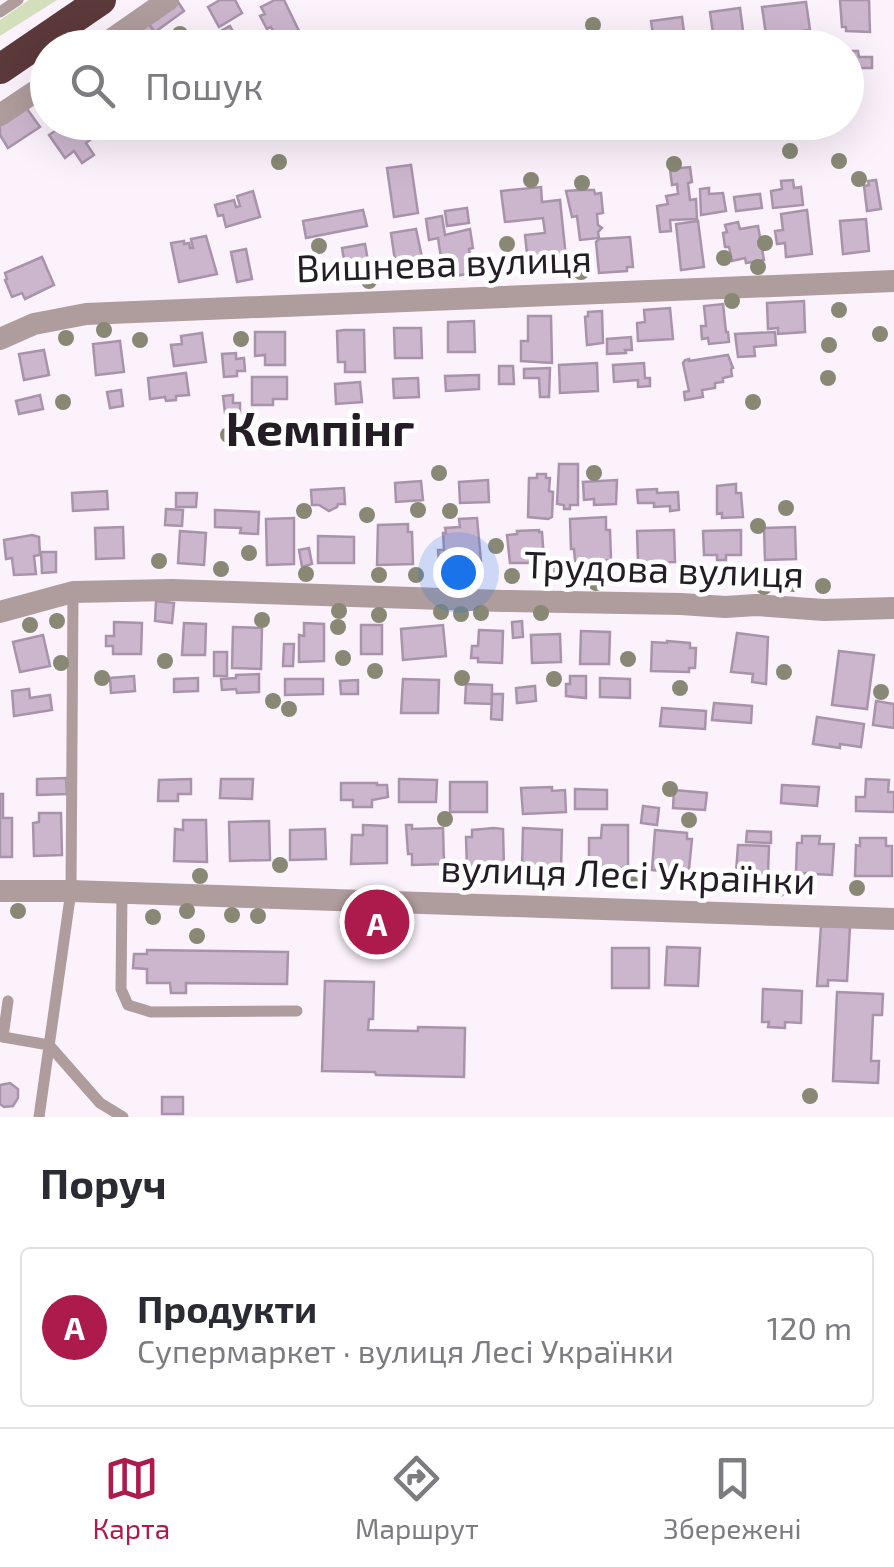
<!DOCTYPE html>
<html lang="uk">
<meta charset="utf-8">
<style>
:root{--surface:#fff;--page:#f2f2f3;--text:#2b2b33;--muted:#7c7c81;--line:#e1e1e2;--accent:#ad1b4c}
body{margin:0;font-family:"Exo 2",sans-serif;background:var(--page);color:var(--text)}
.you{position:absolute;left:458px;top:572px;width:35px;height:35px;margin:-25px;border:8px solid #fff;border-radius:50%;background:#1a73e8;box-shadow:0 0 0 15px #1a73e833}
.badge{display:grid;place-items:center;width:65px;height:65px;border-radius:50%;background:var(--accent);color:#fff;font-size:32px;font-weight:700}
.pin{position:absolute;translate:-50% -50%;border:5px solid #fff;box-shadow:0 2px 10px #0006}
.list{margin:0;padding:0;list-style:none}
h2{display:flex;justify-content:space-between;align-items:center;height:130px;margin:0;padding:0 40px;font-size:42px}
h2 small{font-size:32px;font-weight:400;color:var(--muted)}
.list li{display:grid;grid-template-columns:65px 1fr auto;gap:30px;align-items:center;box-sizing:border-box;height:160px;margin:0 20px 20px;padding:0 20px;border:2px solid var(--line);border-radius:10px}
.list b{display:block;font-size:38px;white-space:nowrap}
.list p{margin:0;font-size:32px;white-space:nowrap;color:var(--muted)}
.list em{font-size:32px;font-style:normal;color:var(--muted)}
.icon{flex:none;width:55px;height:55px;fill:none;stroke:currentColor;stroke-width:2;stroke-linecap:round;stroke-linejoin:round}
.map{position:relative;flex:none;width:894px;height:1117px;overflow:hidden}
.search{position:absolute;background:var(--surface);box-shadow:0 10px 40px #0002;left:30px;right:30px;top:30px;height:110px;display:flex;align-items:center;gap:25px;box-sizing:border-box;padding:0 35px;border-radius:55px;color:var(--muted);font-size:38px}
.sheet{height:310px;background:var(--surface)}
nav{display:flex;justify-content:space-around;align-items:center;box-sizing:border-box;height:140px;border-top:2px solid var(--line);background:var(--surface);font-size:28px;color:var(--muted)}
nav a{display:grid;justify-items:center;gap:5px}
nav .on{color:var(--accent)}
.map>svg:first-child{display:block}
</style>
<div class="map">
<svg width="894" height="1117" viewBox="0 0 894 1117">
<rect width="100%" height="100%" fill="#fbf2fc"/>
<polygon fill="#d3debb" points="29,0 57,0 0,36 0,20"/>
<g fill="#ccb6ce" stroke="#a893ab" stroke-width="2.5">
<polygon points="220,0 235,0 242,13 219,27 208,7"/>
<polygon points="275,0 284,0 299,31 278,41 271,27 267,29 260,16 265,14 261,7"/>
<polygon points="840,0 869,0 870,32 846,31 846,27 842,27"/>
<polygon points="178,2 184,11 155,32 148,23"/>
<polygon points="806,2 810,30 766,35 762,7"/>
<polygon points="740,8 745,46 715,48 710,12"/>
<polygon points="682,17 686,48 655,48 651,21"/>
<polygon points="148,23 165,48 129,48 124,39"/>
<polygon points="230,26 242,48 203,48 200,42"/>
<polygon points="607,34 610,48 574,48 573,43"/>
<polygon points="846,51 858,51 859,57 872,57 872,68 859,68 855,70 856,72 846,73"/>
<polygon points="25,106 40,127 8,148 0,135 0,122"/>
<polygon points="58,122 84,122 94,137 86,143 94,155 82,163 74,151 65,158 49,135 58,129 55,125"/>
<polygon points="411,165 418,213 394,217 387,168"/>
<polygon points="690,167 692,182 688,183 690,200 696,199 697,219 670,220 671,231 660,232 657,206 668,204 666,196 678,194 677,184 672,185 670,169"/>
<polygon points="793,180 794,188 801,187 803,205 773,208 771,191 782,189 781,181"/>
<polygon points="876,180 881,209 867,211 864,186 869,185 868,181"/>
<polygon points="541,187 542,202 560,200 567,267 529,272 525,235 545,233 543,218 505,222 501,191"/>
<polygon points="709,188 709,194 723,193 726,211 701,215 700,189"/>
<polygon points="580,190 594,190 595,194 601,193 603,213 597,214 598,225 602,228 598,232 599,238 580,240 577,216 572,217 566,191"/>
<polygon points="253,191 260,217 226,227 223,215 218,216 215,205 234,200 236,207 240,206 237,196"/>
<polygon points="760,194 762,208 736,211 734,197"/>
<polygon points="467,208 469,223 447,226 445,211"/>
<polygon points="363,210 367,226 306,238 303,221"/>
<polygon points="807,210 812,254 786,257 785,243 777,244 775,231 783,230 781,214"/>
<polygon points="442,216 445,235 470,229 473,248 469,249 473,273 444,278 438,238 429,240 426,219"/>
<polygon points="866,219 869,251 843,254 840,221"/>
<polygon points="698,221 704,267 681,270 676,224"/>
<polygon points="738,222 740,229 758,226 764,260 746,263 745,258 732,261 729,247 725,247 723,233 727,232 725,225"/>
<polygon points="416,229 423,262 411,263 410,259 395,261 391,233"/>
<polygon points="206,236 217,274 179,282 171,243 184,241 184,244 189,243 190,248 193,248 191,239"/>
<polygon points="630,237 633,267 627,267 627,271 599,273 596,242 599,239"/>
<polygon points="365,244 370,272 347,277 342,248"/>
<polygon points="246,249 252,279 237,282 231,252"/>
<polygon points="42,257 54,285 25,299 22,293 12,297 5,280 7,279 5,273"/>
<polygon points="804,301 805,332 778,334 778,328 768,329 767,303"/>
<polygon points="723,304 726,332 728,332 729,342 709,344 708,338 702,339 701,326 706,326 704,306"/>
<polygon points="670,308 673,339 638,341 637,323 645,322 644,310"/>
<polygon points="602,311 603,343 587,345 585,317 588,316 588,312"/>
<polygon points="528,316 551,316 552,363 521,361 521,341 528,341"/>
<polygon points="474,321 475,352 448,352 448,322"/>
<polygon points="394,328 421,328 422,358 395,358"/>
<polygon points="344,330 364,330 365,372 345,372 345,362 338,362 337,331"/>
<polygon points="255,332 285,332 285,365 265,365 265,355 255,356"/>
<polygon points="775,332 776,345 754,347 755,356 738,357 735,334"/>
<polygon points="202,333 206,362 174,366 171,345 182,344 181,336"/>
<polygon points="631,337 632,350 625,350 626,353 607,354 607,339"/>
<polygon points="120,341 124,372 96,375 93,344"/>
<polygon points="44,350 49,375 24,380 19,354"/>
<polygon points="236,353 236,359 244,358 245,371 237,371 237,376 224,377 222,354"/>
<polygon points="728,355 733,368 731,369 732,376 723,378 723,382 715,383 715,388 702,390 703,397 685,400 684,392 689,391 683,363 685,360 689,359 689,361"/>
<polygon points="597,363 598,391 560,393 559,365"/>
<polygon points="644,363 645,378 650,378 650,386 638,387 638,380 614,382 613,365"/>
<polygon points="499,366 513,366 514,384 499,384"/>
<polygon points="550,368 549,397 540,397 539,378 524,378 524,369"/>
<polygon points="186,373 189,395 176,396 176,400 166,401 165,397 150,399 148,378"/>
<polygon points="479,375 479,389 446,391 445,376"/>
<polygon points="252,377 287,377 287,399 273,399 273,405 252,405"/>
<polygon points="418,378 419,397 394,398 393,379"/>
<polygon points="360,382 362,402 336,404 335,384"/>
<polygon points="121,390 123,406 110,408 107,392"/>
<polygon points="40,395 43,409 19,414 16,401"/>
<polygon points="233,395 233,403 240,403 240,413 225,413 223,396"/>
<polygon points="559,464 578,464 578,505 570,505 570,509 564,509 564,505 557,504"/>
<polygon points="537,474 546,474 546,478 550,478 549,491 553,492 552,517 548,519 528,517 529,478 537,478"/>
<polygon points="488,480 489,502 460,503 459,482"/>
<polygon points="617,480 616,504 594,505 594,499 584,500 583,482"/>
<polygon points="421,481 423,500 396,502 395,483"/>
<polygon points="736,484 736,493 741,493 743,517 722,518 722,513 717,514 717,486"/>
<polygon points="344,488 345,504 338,504 337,507 329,511 319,505 312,505 311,490"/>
<polygon points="657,489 657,493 678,492 679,510 670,511 670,506 654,507 654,503 638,503 637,490"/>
<polygon points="107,491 108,509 73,511 72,493"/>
<polygon points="176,493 197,493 196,507 176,507"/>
<polygon points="166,509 183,510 182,526 165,525"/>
<polygon points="215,510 259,512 258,534 240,533 241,528 215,527"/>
<polygon points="606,517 606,530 610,530 611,560 575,561 574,549 571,549 570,519"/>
<polygon points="294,518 294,564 267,565 266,519"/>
<polygon points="477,518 481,561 439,563 438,550 444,550 443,533 446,533 445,528 460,527 459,519"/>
<polygon points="408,524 408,532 412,532 413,564 377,565 378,525"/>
<polygon points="123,527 124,558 96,559 95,528"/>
<polygon points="795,527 796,559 765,560 764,528"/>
<polygon points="539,530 539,532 542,532 544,560 542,561 542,563 510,563 507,535 517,534 517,531"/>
<polygon points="674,530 675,562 638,563 637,531"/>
<polygon points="741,530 741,555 726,555 726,560 717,560 717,555 704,555 703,531"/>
<polygon points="180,531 206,533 204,565 178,563"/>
<polygon points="32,535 39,537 40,555 34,556 36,574 14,575 12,558 6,559 4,540"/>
<polygon points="318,536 354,537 354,563 318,563"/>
<polygon points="309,548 312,564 302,567 299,550"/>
<polygon points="41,552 56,552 56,572 42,573"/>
<polygon points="156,601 174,603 172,623 155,621"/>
<polygon points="522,621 523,637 513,638 512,622"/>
<polygon points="114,622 142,623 141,654 113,654 113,646 106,646 106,636 114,636"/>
<polygon points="184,623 206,624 205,655 182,655"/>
<polygon points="304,623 324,624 324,661 299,662 299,635 304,636"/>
<rect x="361" y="625" width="21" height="29"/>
<polygon points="443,625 446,656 403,660 401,629"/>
<polygon points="233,627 262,628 261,669 232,668"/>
<polygon points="479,630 503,631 502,663 478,662 478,658 471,658 472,646 478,646"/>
<polygon points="581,631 610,632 609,664 580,664"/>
<polygon points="737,633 768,637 766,684 752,682 753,674 731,672"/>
<polygon points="560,634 561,662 532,663 531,635"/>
<polygon points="43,635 50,666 20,672 13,642"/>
<polygon points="667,641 690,643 690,648 696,648 695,668 689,668 689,672 651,671 652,642 667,643"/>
<polygon points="284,644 294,644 293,666 283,666"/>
<polygon points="839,651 874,655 867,709 832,705"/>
<rect x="214" y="652" width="13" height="24"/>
<polygon points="259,674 259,692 237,693 236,689 222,690 221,679 236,678 236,675"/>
<polygon points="134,676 135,691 111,693 110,678"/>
<polygon points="570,676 586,676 586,698 566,696 566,684 570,684"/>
<polygon points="198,678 198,691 174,692 174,679"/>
<polygon points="600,678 630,679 630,698 600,697"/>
<polygon points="285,679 323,679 323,694 285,695"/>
<polygon points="403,679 439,680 438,713 401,713"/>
<polygon points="358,680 358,694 341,694 340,681"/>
<polygon points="466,684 492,685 492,704 465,703"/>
<polygon points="535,686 536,701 517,703 516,688"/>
<polygon points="29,689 30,698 50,695 52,710 14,716 12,691"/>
<polygon points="492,694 503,694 502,720 491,719"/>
<polygon points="876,701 894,704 894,728 873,725"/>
<polygon points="714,703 752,706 751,723 712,720"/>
<polygon points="662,708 706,711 705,729 660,726"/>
<polygon points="817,717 864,724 861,747 840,744 840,748 813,744"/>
<polygon points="66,778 67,794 37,795 37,779"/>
<polygon points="191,779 191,794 178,794 178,801 158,801 159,780"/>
<polygon points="221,779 253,779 252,799 220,798"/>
<polygon points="399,779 437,780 436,802 399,802"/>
<polygon points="866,779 889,780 888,792 894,792 894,812 856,811 856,797 865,797"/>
<rect x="450" y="782" width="37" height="30"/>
<polygon points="341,783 377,783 377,785 387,785 388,797 372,800 372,807 353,807 353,800 341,800"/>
<polygon points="782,785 819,787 817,806 781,803"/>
<polygon points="552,787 552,791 565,790 566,812 523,814 521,788"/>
<polygon points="575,789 607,790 607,809 575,809"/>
<polygon points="674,790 707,793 705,810 673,808"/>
<polygon points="0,794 3,794 3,818 12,818 12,857 0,857"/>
<polygon points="643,806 659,808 657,825 641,823"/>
<polygon points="39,813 61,813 62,855 34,856 33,823 39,822"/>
<polygon points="183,820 206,820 207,862 174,861 175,829 183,830"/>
<polygon points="269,821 270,860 230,861 229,822"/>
<polygon points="363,825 387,826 387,863 351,864 352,835 363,835"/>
<polygon points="406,825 412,825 412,829 443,828 444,864 412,865 412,854 408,854"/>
<polygon points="602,825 628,825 628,868 589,867 589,838 601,838"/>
<polygon points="494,828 503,829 504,868 467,869 466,837 472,837 472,830"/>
<polygon points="523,828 562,830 561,870 522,869"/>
<polygon points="325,829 326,859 290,860 290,830"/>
<polygon points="655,830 687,833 687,839 692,839 689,869 684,868 684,873 652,870"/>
<polygon points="747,831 771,832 771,843 746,842"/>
<polygon points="802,836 820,836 819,844 834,844 832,875 796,873 797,843 802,843"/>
<polygon points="860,838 886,838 886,846 892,846 892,876 855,876 856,845 860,846"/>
<polygon points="738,845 769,846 768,874 736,872"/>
<polygon points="821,926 850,927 847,981 828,980 828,986 817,986"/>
<polygon points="667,947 700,948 698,986 665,985"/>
<rect x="612" y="948" width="37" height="40"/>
<polygon points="147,950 288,952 287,984 186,983 186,993 171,993 170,983 147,983 147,969 133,968 134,954 147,954"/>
<polygon points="325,981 374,982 373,1019 369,1019 368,1030 418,1031 418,1027 465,1028 464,1077 376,1075 375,1072 322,1071"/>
<polygon points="763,989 802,991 801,1023 785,1022 785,1028 768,1027 769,1022 762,1022"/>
<polygon points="837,992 883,994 882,1015 873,1015 871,1061 879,1061 878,1083 833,1081"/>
<polygon points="10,1083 18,1089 18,1098 13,1106 4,1107 0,1104 0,1085"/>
<rect x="162" y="1097" width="21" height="17"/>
</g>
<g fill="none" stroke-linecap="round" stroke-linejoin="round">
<g stroke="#af9c9c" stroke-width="11">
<polyline points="0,12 18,0"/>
<polyline points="122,893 121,989 128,1005 151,1012 297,1011"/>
<polyline points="8,1001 3,1037 49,1045 100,1103 123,1117"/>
<polyline points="39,1117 71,891 73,592"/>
</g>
<g stroke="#af9c9c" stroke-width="22">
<polyline points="99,48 168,0"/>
<polyline points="0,115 48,83"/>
<polyline points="0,339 34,324 86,314 894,281"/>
<polyline points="0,612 73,592 172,590 503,601 681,604 725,607 756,605 824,610 894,608"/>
<polyline points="0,891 71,891 894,919"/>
</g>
<polyline stroke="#5c393b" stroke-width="30" points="0,69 101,0"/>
</g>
<g fill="#888875">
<circle cx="593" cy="25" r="8"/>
<circle cx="180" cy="34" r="8"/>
<circle cx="790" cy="151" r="8"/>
<circle cx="839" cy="161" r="8"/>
<circle cx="279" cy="162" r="8"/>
<circle cx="674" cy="164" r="8"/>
<circle cx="859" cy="179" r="8"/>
<circle cx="531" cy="180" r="8"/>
<circle cx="582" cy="183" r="8"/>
<circle cx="765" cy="243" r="8"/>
<circle cx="507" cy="244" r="8"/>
<circle cx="319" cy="246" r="8"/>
<circle cx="724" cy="258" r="8"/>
<circle cx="758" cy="267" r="8"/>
<circle cx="581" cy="272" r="8"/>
<circle cx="369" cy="281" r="8"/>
<circle cx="732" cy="301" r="8"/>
<circle cx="839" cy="310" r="8"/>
<circle cx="104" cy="330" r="8"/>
<circle cx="880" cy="334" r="8"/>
<circle cx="66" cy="338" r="8"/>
<circle cx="241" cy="339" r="8"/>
<circle cx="140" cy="340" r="8"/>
<circle cx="829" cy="345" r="8"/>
<circle cx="828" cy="378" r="8"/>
<circle cx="63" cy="402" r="8"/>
<circle cx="753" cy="402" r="8"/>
<circle cx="228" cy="435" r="8"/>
<circle cx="252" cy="438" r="8"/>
<circle cx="439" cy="473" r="8"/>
<circle cx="594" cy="473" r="8"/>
<circle cx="786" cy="508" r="8"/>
<circle cx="418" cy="510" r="8"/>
<circle cx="304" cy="511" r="8"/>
<circle cx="450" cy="511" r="8"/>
<circle cx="367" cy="515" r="8"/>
<circle cx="758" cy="526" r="8"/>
<circle cx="496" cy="546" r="8"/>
<circle cx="249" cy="553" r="8"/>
<circle cx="159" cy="561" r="8"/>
<circle cx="556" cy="566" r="8"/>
<circle cx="221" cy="569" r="8"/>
<circle cx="306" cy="574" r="8"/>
<circle cx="379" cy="575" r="8"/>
<circle cx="416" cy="575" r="8"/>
<circle cx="652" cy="575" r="8"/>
<circle cx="447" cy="576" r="8"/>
<circle cx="512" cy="576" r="8"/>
<circle cx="737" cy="581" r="8"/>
<circle cx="596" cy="583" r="8"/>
<circle cx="793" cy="584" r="8"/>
<circle cx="823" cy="586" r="8"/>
<circle cx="764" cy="587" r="8"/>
<circle cx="339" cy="611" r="8"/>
<circle cx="441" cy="612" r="8"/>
<circle cx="481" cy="613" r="8"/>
<circle cx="541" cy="613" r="8"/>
<circle cx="461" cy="614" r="8"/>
<circle cx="379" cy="615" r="8"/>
<circle cx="262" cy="620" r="8"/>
<circle cx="57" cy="621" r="8"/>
<circle cx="30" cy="625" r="8"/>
<circle cx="338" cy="627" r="8"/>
<circle cx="343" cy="658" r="8"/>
<circle cx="628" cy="659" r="8"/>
<circle cx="165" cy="661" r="8"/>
<circle cx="61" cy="663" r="8"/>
<circle cx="375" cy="671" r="8"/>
<circle cx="784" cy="672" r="8"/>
<circle cx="102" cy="678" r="8"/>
<circle cx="462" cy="678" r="8"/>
<circle cx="554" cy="679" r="8"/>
<circle cx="680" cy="688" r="8"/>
<circle cx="881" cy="692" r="8"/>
<circle cx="273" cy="701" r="8"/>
<circle cx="289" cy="709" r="8"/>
<circle cx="670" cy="789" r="8"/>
<circle cx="445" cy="819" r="8"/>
<circle cx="689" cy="820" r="8"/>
<circle cx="280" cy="865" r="8"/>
<circle cx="200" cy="876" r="8"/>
<circle cx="630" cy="882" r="8"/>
<circle cx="687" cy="883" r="8"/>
<circle cx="857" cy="888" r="8"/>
<circle cx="779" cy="889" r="8"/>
<circle cx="18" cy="911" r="8"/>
<circle cx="187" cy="911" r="8"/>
<circle cx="232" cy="915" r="8"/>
<circle cx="258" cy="916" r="8"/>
<circle cx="153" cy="917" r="8"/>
<circle cx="197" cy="936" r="8"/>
<circle cx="810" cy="1096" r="8"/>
</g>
<g text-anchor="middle" stroke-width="9" stroke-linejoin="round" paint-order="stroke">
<g font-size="38" fill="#251d26" stroke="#fff">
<text transform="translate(444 264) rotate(-2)" y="13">Вишнева вулиця</text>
<text transform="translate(664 570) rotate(2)" y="13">Трудова вулиця</text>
<text transform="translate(628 875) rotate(2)" y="13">вулиця Лесі Українки</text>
</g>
<g font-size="48" font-weight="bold" fill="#251d26" stroke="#fff">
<text x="320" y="446">Кемпінг</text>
</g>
</g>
</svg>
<div class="you"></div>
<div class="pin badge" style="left:377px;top:922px">A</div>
<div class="search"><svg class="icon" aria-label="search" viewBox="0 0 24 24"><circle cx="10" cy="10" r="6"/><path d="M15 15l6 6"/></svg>Пошук</div>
</div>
<section class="sheet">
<h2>Поруч<small></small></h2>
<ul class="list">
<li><span class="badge">A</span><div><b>Продукти</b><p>Супермаркет · вулиця Лесі Українки</p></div><em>120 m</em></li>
</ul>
</section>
<nav>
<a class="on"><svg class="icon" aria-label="map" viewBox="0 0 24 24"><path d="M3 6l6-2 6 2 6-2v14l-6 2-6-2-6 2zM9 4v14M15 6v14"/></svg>Карта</a>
<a><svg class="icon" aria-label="directions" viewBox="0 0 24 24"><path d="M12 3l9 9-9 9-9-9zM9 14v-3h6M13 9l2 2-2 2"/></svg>Маршрут</a>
<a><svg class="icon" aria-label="saved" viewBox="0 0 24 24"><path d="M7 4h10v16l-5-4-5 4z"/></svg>Збережені</a>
</nav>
